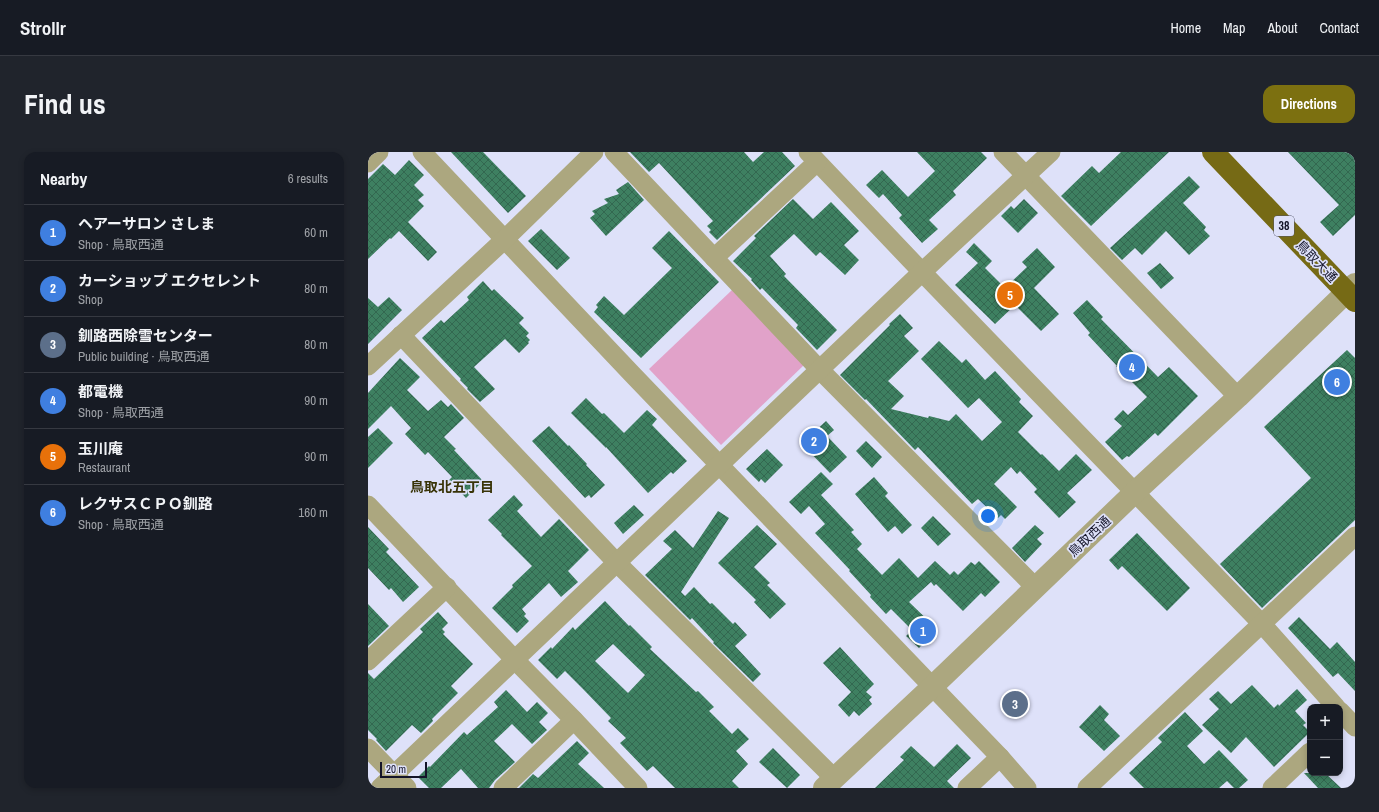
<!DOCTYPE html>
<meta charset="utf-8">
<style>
:root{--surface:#171b24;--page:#20242c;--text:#f1f3f6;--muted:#9ea1a6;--line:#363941;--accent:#7c7010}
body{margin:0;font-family:"Archivo Narrow","Noto Sans JP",sans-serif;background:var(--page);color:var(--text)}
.controls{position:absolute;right:12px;bottom:12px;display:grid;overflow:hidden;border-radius:8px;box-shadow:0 2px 6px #0003}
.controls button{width:36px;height:36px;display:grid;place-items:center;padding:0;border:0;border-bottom:1px solid var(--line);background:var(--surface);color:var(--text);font:20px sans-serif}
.scale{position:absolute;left:12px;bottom:10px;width:47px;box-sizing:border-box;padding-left:4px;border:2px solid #141429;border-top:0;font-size:11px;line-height:14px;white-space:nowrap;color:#141429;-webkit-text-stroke:3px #dee1f9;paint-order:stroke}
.you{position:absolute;left:620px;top:364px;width:14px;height:14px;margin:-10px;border:3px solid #fff;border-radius:50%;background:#1a73e8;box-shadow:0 0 0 6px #1a73e833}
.badge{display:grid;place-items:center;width:26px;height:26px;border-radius:50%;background:var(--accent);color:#fff;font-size:13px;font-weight:700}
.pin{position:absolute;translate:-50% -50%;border:2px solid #fff;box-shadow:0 1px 4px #0006}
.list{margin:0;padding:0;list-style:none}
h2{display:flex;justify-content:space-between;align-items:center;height:52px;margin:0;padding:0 16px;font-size:17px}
h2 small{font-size:13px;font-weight:400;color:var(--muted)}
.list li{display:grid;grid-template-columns:26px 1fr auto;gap:12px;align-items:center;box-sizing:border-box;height:56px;padding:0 16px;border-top:1px solid var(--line)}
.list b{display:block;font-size:15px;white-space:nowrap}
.list p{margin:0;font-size:13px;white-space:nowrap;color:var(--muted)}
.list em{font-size:13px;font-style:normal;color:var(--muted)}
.map{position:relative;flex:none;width:987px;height:636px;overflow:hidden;border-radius:12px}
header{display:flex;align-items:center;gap:24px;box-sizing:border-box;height:56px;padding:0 20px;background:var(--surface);border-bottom:1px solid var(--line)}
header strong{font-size:19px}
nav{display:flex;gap:22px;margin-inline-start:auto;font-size:14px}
.intro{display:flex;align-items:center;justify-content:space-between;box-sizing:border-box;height:96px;padding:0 24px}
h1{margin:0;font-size:28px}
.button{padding:10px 18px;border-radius:12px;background:var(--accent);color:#fff;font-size:14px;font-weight:700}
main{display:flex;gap:24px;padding:0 24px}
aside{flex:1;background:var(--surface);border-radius:12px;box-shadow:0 2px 6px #0003}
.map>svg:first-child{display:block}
</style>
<header>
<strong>Strollr</strong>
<nav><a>Home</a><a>Map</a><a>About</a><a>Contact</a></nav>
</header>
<div class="intro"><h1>Find us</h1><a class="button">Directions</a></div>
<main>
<aside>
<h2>Nearby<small>6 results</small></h2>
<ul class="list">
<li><span class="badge" style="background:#3f7fe0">1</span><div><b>ヘアーサロン さしま</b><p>Shop · 鳥取西通</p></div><em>60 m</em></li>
<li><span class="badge" style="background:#3f7fe0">2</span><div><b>カーショップ エクセレント</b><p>Shop</p></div><em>80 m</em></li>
<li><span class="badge" style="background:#5c6f8a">3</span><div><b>釧路西除雪センター</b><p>Public building · 鳥取西通</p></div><em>80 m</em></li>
<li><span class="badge" style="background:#3f7fe0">4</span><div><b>都電機</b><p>Shop · 鳥取西通</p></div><em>90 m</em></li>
<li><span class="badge" style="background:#e8710a">5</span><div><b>玉川庵</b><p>Restaurant</p></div><em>90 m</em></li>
<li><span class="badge" style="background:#3f7fe0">6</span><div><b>レクサスＣＰＯ釧路</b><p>Shop · 鳥取西通</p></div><em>160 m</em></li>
</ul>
</aside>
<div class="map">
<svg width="987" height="636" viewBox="0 0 987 636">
<defs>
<pattern id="building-cross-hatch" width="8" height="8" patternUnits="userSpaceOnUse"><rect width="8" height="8" fill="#3e8061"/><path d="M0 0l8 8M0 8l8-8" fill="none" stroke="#336850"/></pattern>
</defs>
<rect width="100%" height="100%" fill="#dee1f9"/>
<polygon fill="#e1a2c9" points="364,138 436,213 353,293 281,217"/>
<g fill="url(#building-cross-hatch)" fill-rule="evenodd">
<polygon points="83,0 115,0 158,44 140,61"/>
<polygon points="262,0 376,0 385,10 396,0 414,0 427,14 349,88 341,80 343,78 339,74 345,69 291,11 281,20"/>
<polygon points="549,0 613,0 619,6 585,39 588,43 561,68 570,77 554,91 531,66 534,63 515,42 511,46 498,33 514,18 540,45 567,19"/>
<polygon points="753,0 801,0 723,74 693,44 724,14 731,21"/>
<polygon points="920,0 987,0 987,63 965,84 952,70 971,53"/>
<polygon points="41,8 56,23 46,33 56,43 50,48 56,54 40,70 69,100 60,109 31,79 23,87 22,86 0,107 0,27 15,12 27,23"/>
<polygon points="821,24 832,35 815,51 838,75 836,78 842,84 821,103 798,79 774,103 767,96 754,108 742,96"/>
<polygon points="260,30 276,48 238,84 222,66 227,62 224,59 240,51 236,47 251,42 248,38"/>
<polygon points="425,47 445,67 463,50 491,79 476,93 491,108 477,123 452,100 448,104 426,82 402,104 418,122 416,124 469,178 449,198 428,176 430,173 394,136 392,138 383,128 384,127 365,109 388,86 386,84"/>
<polygon points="656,47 670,61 650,81 633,64 643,54 646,57"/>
<polygon points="173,77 202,106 189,118 160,89"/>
<polygon points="301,79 351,130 273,206 226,160 230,155 228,153 236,144 256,163 304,116 284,96"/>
<polygon points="606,91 624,109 617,116 637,136 659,115 654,110 669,96 687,115 666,136 691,162 673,179 647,153 627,172 587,133 610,111 598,100"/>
<polygon points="792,111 806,126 793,137 779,121"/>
<polygon points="115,129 124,139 126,137 156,166 151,171 161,181 158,184 162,188 160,190 161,191 151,201 137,187 106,215 127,237 112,250 99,237 100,236 92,228 93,227 54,186 73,168 76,171 101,148 99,145"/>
<polygon points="21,145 34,158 0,192 0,146 10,155"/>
<polygon points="719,148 735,165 733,167 790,225 801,215 830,244 790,284 787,281 761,305 759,304 754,308 737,290 754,274 746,267 755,258 760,263 779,245 748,214 749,214 720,183 722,181 705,161"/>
<polygon points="532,162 545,176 536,184 551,199 520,229 536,244 523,257 560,266 561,264 581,269 588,262 614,289 634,270 611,246 600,256 553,207 571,189 594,211 598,207 617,228 627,219 653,247 651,250 665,264 650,280 673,303 674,302 691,319 708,302 724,318 699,341 708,350 691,366 666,340 669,337 652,319 649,322 643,315 626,332 649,355 637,367 633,363 630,366 610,347 604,352 550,295 547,298 498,247 497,248 472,223 522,173 521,172"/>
<polygon points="979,198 987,206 987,368 894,456 852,412 943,326 896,275"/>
<polygon points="32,206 52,225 39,238 60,259 73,248 80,255 83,252 96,266 76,285 88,297 86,298 115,329 98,346 81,328 84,325 60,300 57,303 37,282 43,276 23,254 0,277 0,241"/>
<polygon points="218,246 234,262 236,261 256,281 279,258 289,267 284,273 319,309 305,322 303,320 280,341 238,295 238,296 203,261"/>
<polygon points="458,269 466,278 459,284 479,305 462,321 431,289 442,279 444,282"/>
<polygon points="181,274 200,294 201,293 219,312 218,313 237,333 223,346 221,343 217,346 164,289"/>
<polygon points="10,276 25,291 0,316 0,285"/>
<polygon points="498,289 514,305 504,316 488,299"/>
<polygon points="399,297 415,313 397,331 393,327 391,330 378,317"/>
<polygon points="453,320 465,332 453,343 486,378 483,380 494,392 489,397 514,423 531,406 550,426 567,409 582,423 586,419 590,423 603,410 607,413 611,409 632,430 617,445 613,441 595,459 568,432 566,434 563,430 541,450 569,477 551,496 538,484 544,478 523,457 518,462 502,445 503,443 481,419 482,418 447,381 457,372 441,354 433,362 421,350"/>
<polygon points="506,325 520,341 517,344 544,373 534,382 527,374 520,380 487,342"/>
<polygon points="146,343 155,353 149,359 173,385 191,367 221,398 200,419 210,430 193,445 181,431 154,457 158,462 156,464 161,469 149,481 124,456 145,435 144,433 164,414 133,383 134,382 120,368"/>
<polygon points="266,353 276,363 255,382 246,371"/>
<polygon points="350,359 361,366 313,440 317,444 326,435 342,452 344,451 365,472 367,470 379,483 367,494 393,522 385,530 345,491 346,490 324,466 322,468 277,423 304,397 295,389 307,378 325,396"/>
<polygon points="565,364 583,382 570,394 553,376"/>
<polygon points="389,373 409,392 386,415 402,431 399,433 418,452 402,467 386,450 388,448 350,411"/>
<polygon points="667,373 676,381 669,387 674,392 657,410 644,396"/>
<polygon points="0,375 21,397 18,400 51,435 35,450 23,436 21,438 0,416"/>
<polygon points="769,381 822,436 799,459 754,414 750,418 741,408"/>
<path d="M 237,449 L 261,474 L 262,473 L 284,495 L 282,497 L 328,540 L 330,539 L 346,555 L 341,559 L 364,582 L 370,576 L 381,587 L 368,599 L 380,612 L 364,629 L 371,636 L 307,636 L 285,614 L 279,619 L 252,591 L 258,586 L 240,569 L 243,566 L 215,537 L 197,519 L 189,527 L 170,508 L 183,495 L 184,497 L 205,475 L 207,478 ZM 245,492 L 277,523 L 260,541 L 227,509 Z"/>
<polygon points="0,452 21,474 0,494"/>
<polygon points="70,460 80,471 74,477 77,480 75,482 105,512 83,534 90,541 64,567 65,569 53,581 44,573 18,599 8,588 9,587 0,578 0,521 6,527 55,480 52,477"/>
<polygon points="931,465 962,497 969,490 987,510 987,539 970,521 965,525 920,476"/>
<polygon points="472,495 506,532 498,540 504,545 501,548 504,552 491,564 486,559 481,565 470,553 483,540 455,511"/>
<polygon points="884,533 906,556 910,552 911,554 929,537 939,548 927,559 938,571 935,573 942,580 906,615 878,585 863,601 834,573 851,557 841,547 850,539 863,552"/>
<polygon points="138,538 159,560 169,550 180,561 171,570 179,578 164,592 144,572 126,589 147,610 127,628 121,636 110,636 93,617 73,636 61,636 50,625 61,614 62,615 96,580 99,583 130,555 126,550"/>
<polygon points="732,553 741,562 736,568 752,584 736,599 711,575"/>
<polygon points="817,560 835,579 819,594 836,612 851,598 880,628 871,636 866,636 859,629 851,636 776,636 761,621 794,590 790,586"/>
<polygon points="209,589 221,601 210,612 236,636 151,636 165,622 170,626"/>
<polygon points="589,592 603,606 579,629 586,636 507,636 536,608 532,605 543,594 566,615"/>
<polygon points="405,596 432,623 419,636 391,610"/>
<polygon points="936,621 957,621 973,636 950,636"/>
</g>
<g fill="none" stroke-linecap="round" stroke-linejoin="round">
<g stroke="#aca77f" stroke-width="19">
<polyline points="54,0 264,222 632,605 659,636"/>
<polyline points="246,0 452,218 667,435"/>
<polyline points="440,0 554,120 894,472 968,555"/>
<polyline points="635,0 870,245"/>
<polyline points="0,11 11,0"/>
<polyline points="346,106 449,10"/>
<polyline points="33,183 248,410 466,626"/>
<polyline points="0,214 136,88 226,0"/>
<polyline points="0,353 146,507 206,568 270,636"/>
<polyline points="0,509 79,435"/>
<polyline points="972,559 987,575"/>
<polyline points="0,596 39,636"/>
<polyline points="12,636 554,120 683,0"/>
<polyline points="135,636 206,568"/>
<polyline points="599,636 632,605"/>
<polyline points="719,636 987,384"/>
<polyline points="904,636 942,600"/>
</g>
<polyline stroke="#aca77f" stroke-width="22" points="456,636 564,535 767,340 870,245 987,132"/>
<polyline stroke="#766a15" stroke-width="22" points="845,0 987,149"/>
</g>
<g text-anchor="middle" stroke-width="3.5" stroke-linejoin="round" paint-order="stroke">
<rect fill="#dee1f9" stroke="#515267" stroke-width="1" x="906" y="64" width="20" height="20" rx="3"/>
<g font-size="12" font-weight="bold" fill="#141429">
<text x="916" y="78">38</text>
</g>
<g font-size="13" fill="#141429" stroke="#dee1f9">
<text transform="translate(949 109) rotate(46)" y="5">鳥取大通</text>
<text transform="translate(721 384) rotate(-43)" y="5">鳥取西通</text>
</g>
<g font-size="14" font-weight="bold" fill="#393408" stroke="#dee1f9">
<text x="84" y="340">鳥取北五丁目</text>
</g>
</g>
</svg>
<div class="controls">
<button>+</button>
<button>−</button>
</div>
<div class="scale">20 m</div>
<div class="you"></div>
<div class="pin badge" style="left:555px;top:479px;background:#3f7fe0">1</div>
<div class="pin badge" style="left:446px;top:289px;background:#3f7fe0">2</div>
<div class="pin badge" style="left:647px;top:552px;background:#5c6f8a">3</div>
<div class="pin badge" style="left:764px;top:215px;background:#3f7fe0">4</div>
<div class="pin badge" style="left:642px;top:143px;background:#e8710a">5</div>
<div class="pin badge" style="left:969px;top:230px;background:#3f7fe0">6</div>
</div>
</main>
